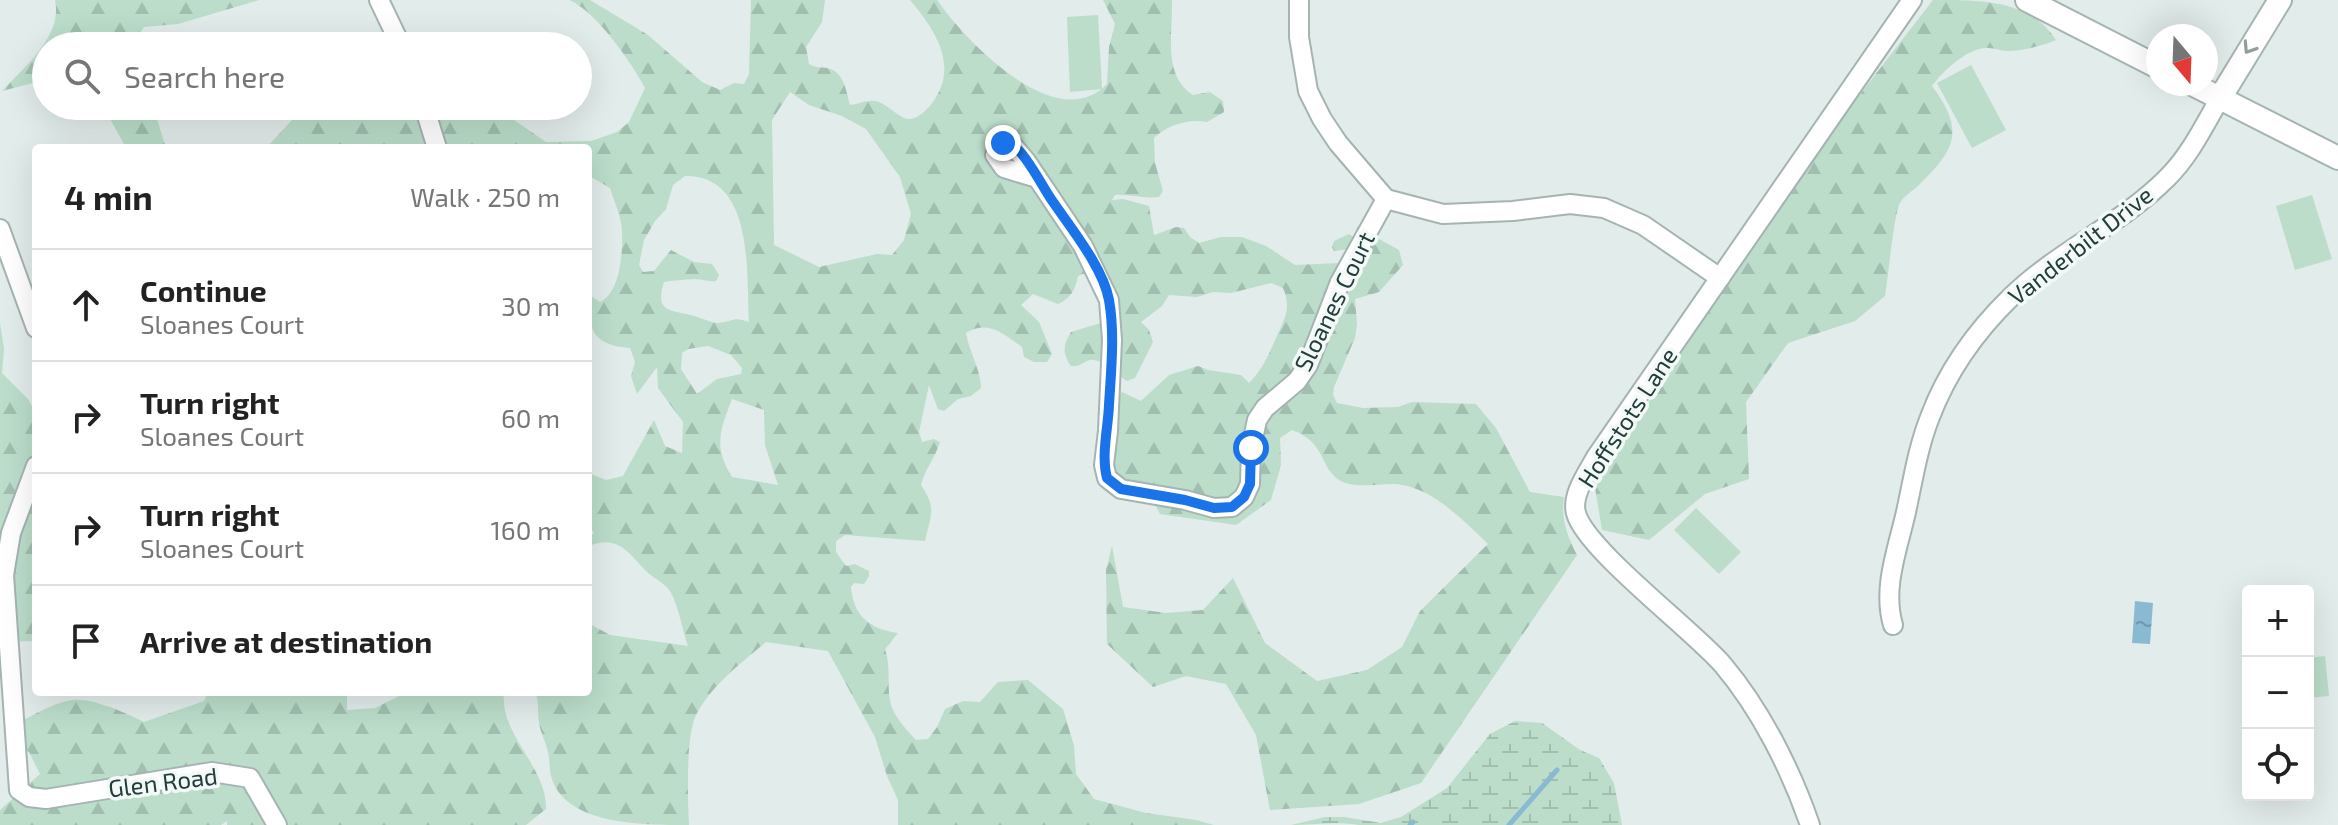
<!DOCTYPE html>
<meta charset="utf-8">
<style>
:root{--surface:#fff;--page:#f6f6f6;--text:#222;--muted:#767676;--line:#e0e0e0}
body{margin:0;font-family:"Exo 2",sans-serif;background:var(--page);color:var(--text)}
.controls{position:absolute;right:24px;bottom:24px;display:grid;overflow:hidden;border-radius:8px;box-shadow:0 8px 32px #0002}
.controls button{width:72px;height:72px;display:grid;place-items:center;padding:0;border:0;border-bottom:2px solid var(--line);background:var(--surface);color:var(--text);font:40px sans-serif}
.compass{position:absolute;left:2146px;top:24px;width:72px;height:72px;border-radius:50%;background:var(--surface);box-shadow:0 8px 32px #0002;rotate:161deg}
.stop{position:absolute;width:24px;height:24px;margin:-18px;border:6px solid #1a73e8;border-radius:50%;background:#fff}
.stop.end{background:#1a73e8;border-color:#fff;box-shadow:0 2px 8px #0008}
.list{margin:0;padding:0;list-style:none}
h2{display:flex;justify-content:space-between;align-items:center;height:104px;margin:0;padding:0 32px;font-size:34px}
h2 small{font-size:26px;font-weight:400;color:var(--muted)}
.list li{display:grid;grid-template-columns:52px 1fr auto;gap:24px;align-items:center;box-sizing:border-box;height:112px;padding:0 32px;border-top:2px solid var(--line)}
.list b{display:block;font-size:30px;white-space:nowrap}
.list p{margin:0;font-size:26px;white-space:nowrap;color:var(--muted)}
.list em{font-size:26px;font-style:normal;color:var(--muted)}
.icon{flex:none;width:44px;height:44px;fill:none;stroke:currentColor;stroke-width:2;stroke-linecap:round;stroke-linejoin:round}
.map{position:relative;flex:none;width:2338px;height:825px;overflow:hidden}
.search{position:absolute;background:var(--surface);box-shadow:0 8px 32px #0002;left:32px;top:32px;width:560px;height:88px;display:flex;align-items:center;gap:20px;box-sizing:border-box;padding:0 28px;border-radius:44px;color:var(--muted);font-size:30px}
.panel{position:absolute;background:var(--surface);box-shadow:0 8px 32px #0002;left:32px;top:144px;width:560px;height:552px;border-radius:8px}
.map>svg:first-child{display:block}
</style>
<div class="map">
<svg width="2338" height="825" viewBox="0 0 2338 825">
<defs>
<pattern id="forest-firs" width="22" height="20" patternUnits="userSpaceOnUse" patternTransform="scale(2)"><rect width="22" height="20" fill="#bbddca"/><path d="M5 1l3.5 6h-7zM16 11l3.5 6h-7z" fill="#a0bfae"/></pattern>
<pattern id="wetland-marsh" width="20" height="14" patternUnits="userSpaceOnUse" patternTransform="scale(2)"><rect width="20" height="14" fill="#bbddca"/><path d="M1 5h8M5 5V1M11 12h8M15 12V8" fill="none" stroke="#a0bfae"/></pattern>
<pattern id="water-ripples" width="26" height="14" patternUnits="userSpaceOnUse" patternTransform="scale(2)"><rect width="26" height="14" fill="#8abad1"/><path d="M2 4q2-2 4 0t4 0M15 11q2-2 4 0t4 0" fill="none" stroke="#7098ab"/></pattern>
</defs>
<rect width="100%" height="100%" fill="#e2ecea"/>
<g fill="url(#forest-firs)" fill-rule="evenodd">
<path d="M 55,0 L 259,0 L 178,24 L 144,27 L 137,38 L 138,46 L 46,46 L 46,85 L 33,83 L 2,91 C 24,67 63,36 55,0 Z"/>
<path d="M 569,0 L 590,0 L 648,35 L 702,82 L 720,90 L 734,83 L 744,84 L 749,74 L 751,0 L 825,0 L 822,22 L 806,47 L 809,64 C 816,68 820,67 827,68 C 844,72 846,90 850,105 C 858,104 868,100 875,101 C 885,102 899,118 908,119 C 916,120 924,112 929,107 C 961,69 937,32 910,0 L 937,0 C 965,40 1056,137 1107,84 L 1109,47 L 1115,24 L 1103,0 L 1172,0 C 1173,32 1162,76 1193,95 L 1210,92 L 1223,101 L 1224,112 L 1207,122 C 1189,118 1167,125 1154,138 L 1155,163 L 1163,191 L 1159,197 C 1144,199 1130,194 1115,195 L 1112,200 L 1123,199 L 1149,206 L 1154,235 L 1176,227 L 1184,228 L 1190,237 L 1199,243 L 1221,237 L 1242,237 L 1266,246 L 1295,265 L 1340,263 L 1351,249 L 1334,251 L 1332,247 L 1334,241 L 1349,234 L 1355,238 L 1357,227 L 1363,222 L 1375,229 L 1379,239 L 1399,250 L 1403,265 L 1379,292 L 1355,299 L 1357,324 L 1355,338 L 1334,387 L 1333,395 L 1337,403 L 1363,408 L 1398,407 L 1412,402 L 1476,404 L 1496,428 L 1530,492 L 1564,497 C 1561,519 1567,536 1577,555 L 1421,783 L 1359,804 L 1270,810 L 1256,735 L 1226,684 L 1186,676 L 1153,687 L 1107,644 L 1106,570 L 1112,546 L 1123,607 L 1166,613 L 1203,610 L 1233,578 L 1265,643 L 1317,681 L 1367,670 L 1402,647 L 1420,611 L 1488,544 C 1464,521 1432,487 1396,484 C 1380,483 1356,489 1341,481 C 1318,468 1328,443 1292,430 L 1280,438 L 1281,465 L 1271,500 L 1236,525 L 1160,514 C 1155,504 1149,492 1141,486 C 1130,479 1121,481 1111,471 L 1116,398 L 1122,392 L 1141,401 L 1169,375 L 1198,366 L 1208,370 L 1241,375 L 1249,383 C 1263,369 1268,356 1276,338 C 1284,320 1292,308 1283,288 L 1271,283 L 1231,293 L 1213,292 L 1197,297 L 1169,295 L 1162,306 L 1141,322 L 1149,330 L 1153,342 L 1135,378 L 1127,381 C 1117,375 1102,358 1090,360 C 1082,362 1080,367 1071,366 C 1062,353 1063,345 1071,332 L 1104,322 L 1116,312 C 1116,306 1117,298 1116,292 C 1113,275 1092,270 1078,276 C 1075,290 1071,298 1058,304 L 1033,294 L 1021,305 L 1039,322 L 1052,354 L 1047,362 L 1034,362 L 1024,357 L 1022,347 C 1004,334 988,319 966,333 C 969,352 981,370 981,388 L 971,396 L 958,399 L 944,411 L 938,409 L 929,385 L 919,432 L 922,442 L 934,439 L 940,442 C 935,458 925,469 921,485 C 937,509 931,514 925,541 L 845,535 L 836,541 L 836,552 L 846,566 L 855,564 L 869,571 L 869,576 L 864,584 L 854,583 L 851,587 C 853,616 870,629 898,633 L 885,649 C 891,667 887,683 890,701 C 893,716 906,729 916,740 L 928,739 L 937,727 L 945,709 L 963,701 L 980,702 L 998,682 L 1028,680 L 1063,709 L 1074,746 L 1076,774 L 1094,799 L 1146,813 L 1196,820 L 1214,825 L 898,825 L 898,800 L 887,776 L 875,737 L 828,651 L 766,642 C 741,663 713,684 697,713 C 685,734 688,800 689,825 C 642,825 564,825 551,776 C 549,768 550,760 548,752 C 546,742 540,732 539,722 C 537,711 540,703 535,692 L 588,692 L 588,623 L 610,635 L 688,646 C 682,629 679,607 670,591 C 665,583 653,578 646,571 C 628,552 618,534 588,546 L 588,538 L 594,533 L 588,525 L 588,473 L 606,480 L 623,476 L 654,420 L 665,446 L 682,453 L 683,422 L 658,388 L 657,367 L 637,394 L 631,376 L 635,362 L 630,348 C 591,345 588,328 588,294 L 600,302 C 620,293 623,253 622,232 C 622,218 614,201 610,188 L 593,178 L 588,179 L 588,148 L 266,148 L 305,106 L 494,106 L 546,142 L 591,141 L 617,132 L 629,122 L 645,88 C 632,63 595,10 569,0 ZM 790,92 L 809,105 L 842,116 L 866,129 L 900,177 L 911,214 L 904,240 L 892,255 L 877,254 L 819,267 L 774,245 L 772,120 ZM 685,176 C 755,175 746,273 749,322 C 733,316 734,321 718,323 C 711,323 702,318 694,316 C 671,309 654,314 664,282 C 674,280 684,280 694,279 C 702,279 707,282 716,281 L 719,275 L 712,264 L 694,262 L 671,250 L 654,271 L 643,272 L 639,265 L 644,240 L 655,221 L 666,209 L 673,185 ZM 708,346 L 731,355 L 742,368 L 741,374 L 717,379 L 697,394 L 681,369 L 682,353 L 688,349 ZM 732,399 L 764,410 L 765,445 L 778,485 L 732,477 C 713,446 720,431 732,399 Z"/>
<path d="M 1933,0 C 1983,0 2030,0 2056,40 C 2041,46 2023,51 2007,51 C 2001,51 1995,48 1988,48 C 1968,47 1943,71 1932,86 C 1966,131 1955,150 1918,186 C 1912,191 1903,197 1900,203 C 1894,213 1888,279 1885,296 L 1855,321 L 1788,343 L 1746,402 L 1749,479 L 1705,494 L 1649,540 L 1602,530 L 1595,488 L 1677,357 L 1765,231 L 1820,146 Z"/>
<polygon points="96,106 153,106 166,148 126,148 108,115"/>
<polygon points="0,323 4,349 2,373 28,399 36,414 36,641 0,642"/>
<path d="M 208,692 L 347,692 L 347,710 L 375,708 L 407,692 L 504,692 C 499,735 547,766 546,809 L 526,825 L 227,825 L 227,821 L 221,825 L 0,825 L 0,810 L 40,774 L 29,752 L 3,731 C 25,720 48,704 72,700 C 91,697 127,713 144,722 L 204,701 Z"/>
</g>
<path fill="url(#wetland-marsh)" d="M 1515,721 L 1542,723 L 1580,750 L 1599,758 L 1614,783 L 1622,825 L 1359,825 C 1340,821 1311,825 1291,825 L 1325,817 L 1344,817 L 1381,823 L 1401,817 L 1447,788 L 1490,734 Z"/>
<g fill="#bbddca">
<polygon points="1098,15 1102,89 1070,92 1067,17"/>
<polygon points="1971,65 2006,130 1972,148 1937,83"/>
<polygon points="2312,195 2332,259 2295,270 2276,206"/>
<polygon points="1696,508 1741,552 1719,574 1674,530"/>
<polygon points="2325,656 2329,696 2308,698 2308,658"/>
</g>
<polygon fill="url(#water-ripples)" points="2135,601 2153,603 2150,644 2132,643"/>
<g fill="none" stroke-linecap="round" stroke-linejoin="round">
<g stroke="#8abad1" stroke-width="5">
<polyline points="1410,825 1413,822"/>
<polyline points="1509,825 1557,770"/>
</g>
<defs>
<g id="minor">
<polyline points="379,0 401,46"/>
<polyline points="1299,0 1299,37 1308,91 1322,119 1338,143 1386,199 1443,214 1513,211 1570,204 1604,208 1643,225 1720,278"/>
<polyline points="424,106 437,148"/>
<polyline points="1037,178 1004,168 995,155 999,145 1010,142 1026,161 1083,246 1109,300 1112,340 1108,431 1104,465 1107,478 1121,489 1185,500 1214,508 1232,507 1244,497 1250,484 1251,448 1257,420 1265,408 1297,381 1308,365 1340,282 1386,199"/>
<polyline points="0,229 36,328"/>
<polyline points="36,466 11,533 4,575 19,790 29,797 46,799 212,772 250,778 277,825"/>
<path d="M 1893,625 C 1882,588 1898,548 1906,512 C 1913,480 1918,447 1930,417 C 1947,372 1977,330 2011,297 C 2058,251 2120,225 2166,179 C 2189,157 2204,126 2220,98"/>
<path d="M 1810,825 C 1791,770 1761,710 1723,665 C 1694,631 1585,549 1576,513 C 1571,495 1588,472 1596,457 L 1912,0"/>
</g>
<g id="tertiary">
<polyline points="2027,0 2158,67"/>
<polyline points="2192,84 2338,158"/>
<polyline points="2220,98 2280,0"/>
</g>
</defs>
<use href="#minor" stroke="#a5b4b2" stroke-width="22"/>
<use href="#tertiary" stroke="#a5b4b2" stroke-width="26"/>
<use href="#minor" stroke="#fff" stroke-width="18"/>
<use href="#tertiary" stroke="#fff" stroke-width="22"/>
</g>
<defs><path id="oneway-chevron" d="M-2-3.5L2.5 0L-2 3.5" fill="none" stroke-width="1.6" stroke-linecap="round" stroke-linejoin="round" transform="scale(2)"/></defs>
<use stroke="#909e9d" href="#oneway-chevron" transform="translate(2249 48) rotate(123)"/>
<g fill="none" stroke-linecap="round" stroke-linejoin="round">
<path stroke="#1a73e8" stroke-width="10" d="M 1003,143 L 1007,141 C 1023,148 1041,184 1051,199 C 1070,227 1103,267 1109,300 C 1115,334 1111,371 1109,405 C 1108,429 1101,455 1107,478 L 1121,489 L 1185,500 L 1214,508 L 1232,507 L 1244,497 L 1250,484 L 1251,448"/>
</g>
<g text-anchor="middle" stroke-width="7" stroke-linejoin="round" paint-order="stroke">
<g font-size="24" fill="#223d3b" stroke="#f3f9f7">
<text transform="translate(2081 246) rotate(-38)" y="8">Vanderbilt Drive</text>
<text transform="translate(1335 302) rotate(-64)" y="8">Sloanes Court</text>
<text transform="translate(1628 418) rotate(-57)" y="8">Hoffstots Lane</text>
<text transform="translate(163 783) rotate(-7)" y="8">Glen Road</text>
</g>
</g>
</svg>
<div class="controls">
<button>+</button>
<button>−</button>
<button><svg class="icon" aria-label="locate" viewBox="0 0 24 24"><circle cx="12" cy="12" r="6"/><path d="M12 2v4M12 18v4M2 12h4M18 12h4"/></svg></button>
</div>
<svg class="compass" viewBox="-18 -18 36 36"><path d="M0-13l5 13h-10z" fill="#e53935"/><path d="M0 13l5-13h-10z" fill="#767676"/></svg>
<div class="stop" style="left:1251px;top:448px"></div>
<div class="stop end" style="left:1003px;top:143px"></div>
<div class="search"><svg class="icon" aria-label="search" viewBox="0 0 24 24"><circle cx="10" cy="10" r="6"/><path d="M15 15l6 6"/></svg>Search here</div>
<section class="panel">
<h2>4 min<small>Walk · 250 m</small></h2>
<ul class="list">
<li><svg class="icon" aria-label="ahead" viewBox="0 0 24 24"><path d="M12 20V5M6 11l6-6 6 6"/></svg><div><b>Continue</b><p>Sloanes Court</p></div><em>30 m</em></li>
<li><svg class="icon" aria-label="right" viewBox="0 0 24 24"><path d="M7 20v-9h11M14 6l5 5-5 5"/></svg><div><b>Turn right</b><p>Sloanes Court</p></div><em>60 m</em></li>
<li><svg class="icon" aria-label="right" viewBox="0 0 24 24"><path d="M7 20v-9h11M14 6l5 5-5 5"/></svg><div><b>Turn right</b><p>Sloanes Court</p></div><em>160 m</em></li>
<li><svg class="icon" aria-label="arrive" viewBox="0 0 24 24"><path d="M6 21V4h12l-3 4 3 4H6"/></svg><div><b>Arrive at destination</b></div></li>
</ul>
</section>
</div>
